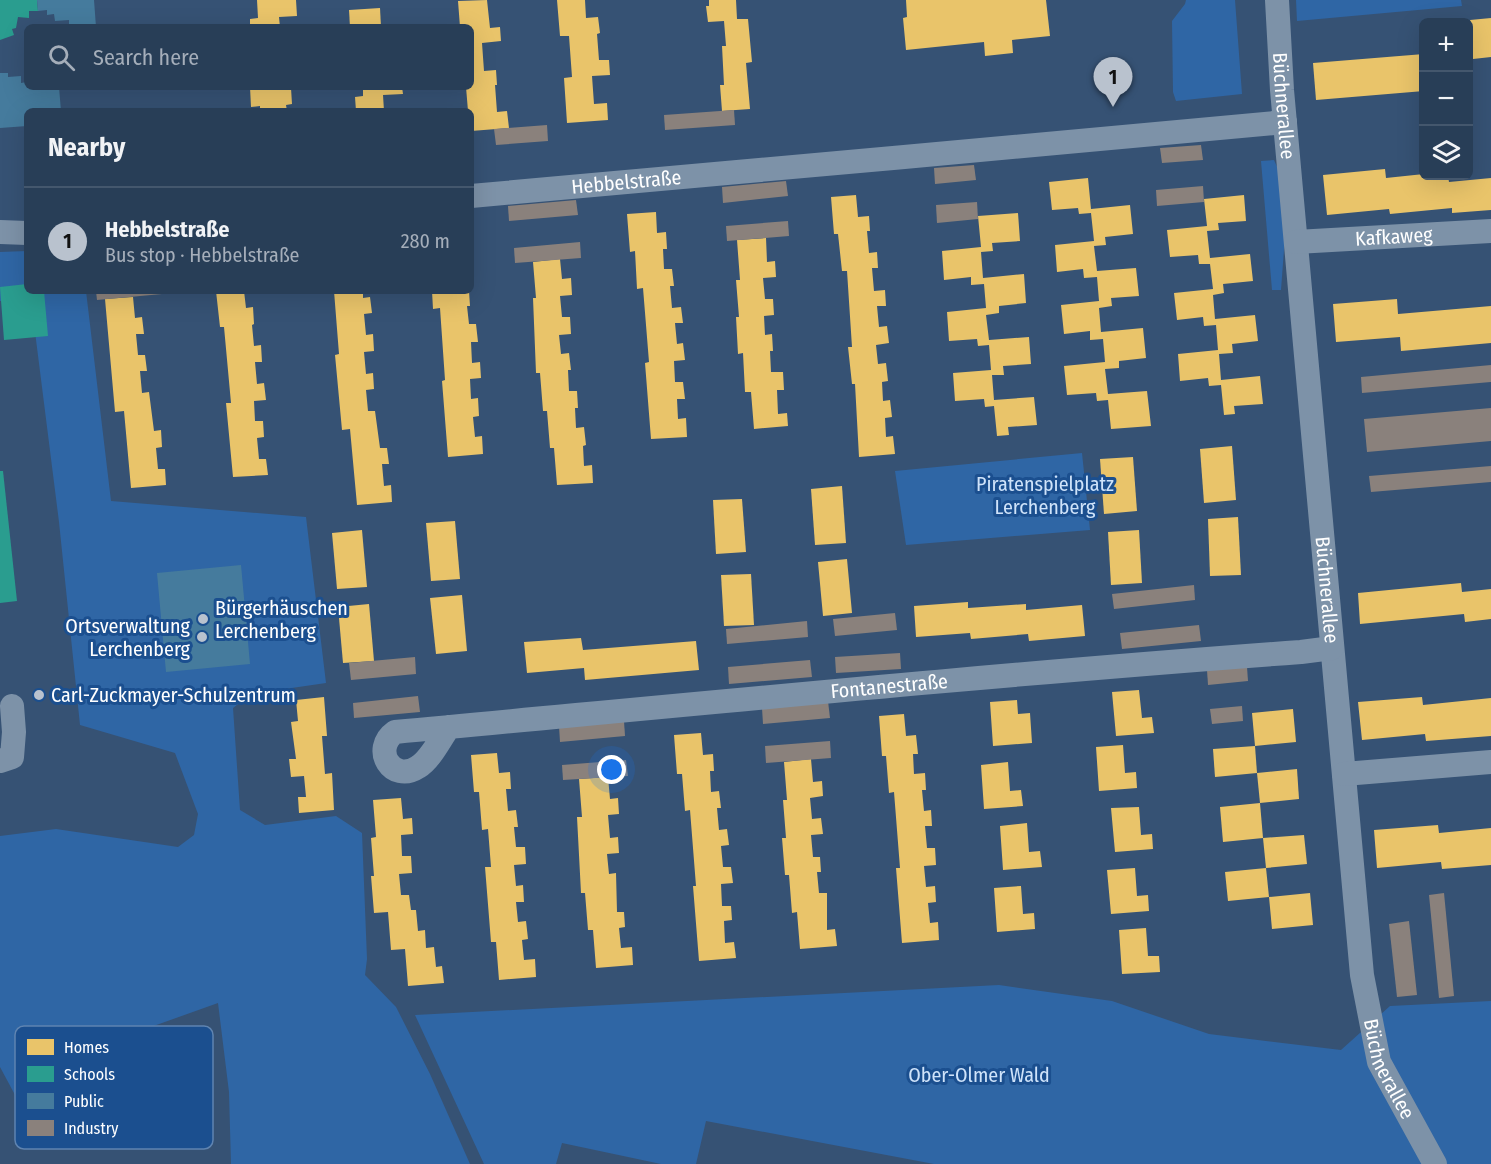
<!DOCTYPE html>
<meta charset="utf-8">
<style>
:root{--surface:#283e57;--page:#30455d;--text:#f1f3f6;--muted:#a5aeba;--line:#44576d;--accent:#b9c2ce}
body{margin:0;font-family:"Fira Sans Condensed",sans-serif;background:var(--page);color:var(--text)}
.controls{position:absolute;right:18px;top:18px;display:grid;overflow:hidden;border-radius:9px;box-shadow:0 6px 24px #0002}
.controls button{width:54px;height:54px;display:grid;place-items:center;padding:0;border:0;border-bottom:2px solid var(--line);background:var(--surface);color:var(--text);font:30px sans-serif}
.you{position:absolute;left:612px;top:770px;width:21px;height:21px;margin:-15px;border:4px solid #fff;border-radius:50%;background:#1a73e8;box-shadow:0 0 0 9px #1a73e833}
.badge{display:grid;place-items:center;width:39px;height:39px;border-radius:50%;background:var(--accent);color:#111;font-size:20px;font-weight:700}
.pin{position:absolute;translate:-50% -50px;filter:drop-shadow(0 2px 3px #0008)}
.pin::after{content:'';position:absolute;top:32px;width:21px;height:18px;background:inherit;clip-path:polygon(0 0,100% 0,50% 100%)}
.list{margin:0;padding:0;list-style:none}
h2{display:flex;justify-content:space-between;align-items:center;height:78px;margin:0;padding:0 24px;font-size:26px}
h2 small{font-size:20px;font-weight:400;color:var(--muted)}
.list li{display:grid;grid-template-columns:39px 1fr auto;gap:18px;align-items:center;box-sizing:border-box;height:108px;padding:0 24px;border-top:2px solid var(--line)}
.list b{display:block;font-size:22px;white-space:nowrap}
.list p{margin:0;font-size:20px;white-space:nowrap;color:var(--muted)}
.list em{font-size:20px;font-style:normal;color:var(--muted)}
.icon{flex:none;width:33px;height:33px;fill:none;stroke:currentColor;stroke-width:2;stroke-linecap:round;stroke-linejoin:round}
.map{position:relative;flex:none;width:1491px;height:1164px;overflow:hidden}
.search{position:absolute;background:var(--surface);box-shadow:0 6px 24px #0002;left:24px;top:24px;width:450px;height:66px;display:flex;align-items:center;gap:15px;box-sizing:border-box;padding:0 21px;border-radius:9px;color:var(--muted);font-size:22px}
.panel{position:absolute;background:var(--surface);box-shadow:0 6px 24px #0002;left:24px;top:108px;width:450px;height:186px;border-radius:9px}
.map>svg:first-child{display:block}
</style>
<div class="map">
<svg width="1491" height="1164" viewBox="0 0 1491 1164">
<rect width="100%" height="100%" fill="#365274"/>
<g fill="#2f66a5">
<polygon points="1186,0 1235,0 1242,94 1176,101 1173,92 1172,21 1185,4"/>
<polygon points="1296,0 1461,0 1462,6 1297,21"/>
<polygon points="1274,160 1278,169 1285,236 1281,290 1272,290 1261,161"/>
<polygon points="27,251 27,291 86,291 111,501 306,517 326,683 251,694 233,708 240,810 265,825 336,816 362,833 367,959 365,975 396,1007 430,1074 470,1164 231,1164 229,1092 218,1003 148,1028 128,1082 103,1127 67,1121 21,1106 0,1067 0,836 56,829 178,847 194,835 198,814 175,753 80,725 59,522 31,300 0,301 0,252"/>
<polygon points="1082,453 1090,530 906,545 895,471"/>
<polygon points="999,985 1112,1001 1209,1034 1341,1050 1390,1006 1491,1001 1491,1164 934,1164 706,1121 696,1164 661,1164 562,1143 556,1164 484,1164 415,1015"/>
</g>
<g fill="#e9c46a">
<polygon points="257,0 296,0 297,16 279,17 280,27 250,27 250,19 258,18"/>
<polygon points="487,0 490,28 500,27 501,41 482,43 484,71 496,70 497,85 495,85 497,112 507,111 509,128 471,131 471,111 468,111 466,87 471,87 471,27 460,27 458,1"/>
<polygon points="557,0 585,0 586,18 598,17 600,33 597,34 599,60 609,60 610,75 592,76 594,104 607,103 608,120 567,123 564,78 572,77 569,36 560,36"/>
<polygon points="709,0 736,0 737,19 748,19 752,62 746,63 750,109 722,111 720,85 724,85 722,46 726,46 724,21 708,22 706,6 709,6"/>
<polygon points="906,0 1046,0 1050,36 1012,40 1013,53 985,56 984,42 906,50 903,18 907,17"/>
<polygon points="380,8 381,27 350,27 349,10"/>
<polygon points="1491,18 1491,57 1473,59 1470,20"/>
<polygon points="1424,54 1424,91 1316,100 1313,63"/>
<polygon points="250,87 291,88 292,104 286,105 287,111 260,111 260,106 251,107"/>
<polygon points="363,87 402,87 403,94 383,95 384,111 356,111 355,97 363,96"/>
<polygon points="1385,169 1386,178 1424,174 1448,176 1449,182 1491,178 1491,210 1452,213 1452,208 1390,214 1389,209 1327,215 1323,175"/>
<polygon points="1088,178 1091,209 1130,205 1133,234 1105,237 1106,245 1094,246 1097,271 1136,268 1139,296 1111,298 1112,306 1099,308 1101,332 1143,328 1146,358 1119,361 1119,368 1105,369 1108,394 1147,391 1151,426 1111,429 1108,400 1097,401 1096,393 1067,395 1064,366 1105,362 1103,339 1090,340 1090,331 1064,334 1061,305 1099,301 1097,277 1084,278 1083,269 1057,272 1055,245 1094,241 1091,213 1079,214 1078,208 1052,210 1049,182"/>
<polygon points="856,195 858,217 869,216 870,231 867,231 869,253 877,252 878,268 872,268 874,291 885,290 886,306 877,306 879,327 887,326 889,343 876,345 878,364 886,363 888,381 882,382 883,401 890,400 892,417 885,418 886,437 893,436 895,454 859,457 855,384 852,384 848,347 852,347 847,271 842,271 838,234 834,234 831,197"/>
<polygon points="1244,195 1246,221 1218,223 1219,230 1207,231 1210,258 1250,254 1253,281 1223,284 1224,293 1213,295 1215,319 1255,315 1258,341 1232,344 1233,353 1219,354 1221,380 1260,376 1263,404 1234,406 1235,414 1224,415 1221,385 1209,386 1208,378 1180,381 1178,354 1218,350 1216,325 1204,326 1203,317 1177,320 1174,293 1213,289 1210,264 1199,264 1198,255 1170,257 1167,230 1207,226 1204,199"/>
<polygon points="656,212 657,233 666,232 667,249 663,249 664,269 672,269 674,286 670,286 672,308 681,307 683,323 675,323 677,344 683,343 685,360 674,361 675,382 683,382 685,399 677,399 678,419 686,418 687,437 651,439 645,363 649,362 643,288 637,289 635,251 630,252 627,214"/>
<polygon points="1018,213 1020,241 992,243 993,251 981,252 983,278 1024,274 1026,303 999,306 999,313 986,315 989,340 1029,337 1031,364 1003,366 1004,375 992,375 994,400 1034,397 1037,425 1008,427 1009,435 997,436 994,406 985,407 984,399 955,401 953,373 991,370 989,345 978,346 977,339 949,341 947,312 986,308 984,284 971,285 971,277 944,280 942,251 981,247 978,216"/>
<polygon points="766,238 767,262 775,261 776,277 763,278 765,299 773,299 774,315 764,316 765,335 772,334 773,351 770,351 771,372 783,372 784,390 777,390 778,414 787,413 788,426 754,429 751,392 745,392 743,353 738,354 736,317 739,317 736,280 740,280 737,240"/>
<polygon points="560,259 562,279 571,278 572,295 560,296 562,317 570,317 571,334 559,335 561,354 569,353 571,370 568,370 569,391 577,391 578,408 575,408 576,428 584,427 586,445 583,446 584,466 592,465 593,483 557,485 554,448 550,448 547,411 543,411 540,373 536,373 533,298 536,298 533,262"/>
<polygon points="216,291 244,291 246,308 253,307 254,324 252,325 254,346 261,345 262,362 255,362 257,384 264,383 266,400 254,401 255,421 263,421 264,437 257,438 259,459 266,459 268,475 233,477 226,403 231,403 224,327 220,327"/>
<polygon points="334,291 363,291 363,298 370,297 372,313 364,314 366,335 373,334 374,351 364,352 366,374 373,373 374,389 366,390 368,411 375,411 380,448 387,448 389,464 382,464 384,486 391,485 392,502 357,505 350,429 342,430 335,355 339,354"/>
<polygon points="432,291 469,291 470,306 467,306 469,324 476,324 478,342 471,342 472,363 480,362 481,378 470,379 471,399 478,398 479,416 473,417 475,437 482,436 483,454 448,457 442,381 445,380 440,308 433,309"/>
<polygon points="133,297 135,318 142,317 144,334 136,334 138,355 145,355 147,371 140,371 142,393 149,392 154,431 161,430 162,447 156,448 158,469 165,469 166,485 131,488 124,411 115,412 105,299"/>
<polygon points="1397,299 1398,314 1491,306 1491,343 1401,351 1400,337 1336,342 1333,304"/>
<polygon points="1232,446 1236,500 1204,503 1200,449"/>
<polygon points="1133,457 1137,511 1104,514 1100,459"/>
<polygon points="842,486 846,543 815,545 811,489"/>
<polygon points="742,499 746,552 716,554 713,500"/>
<polygon points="1238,517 1241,575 1210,576 1208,519"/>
<polygon points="455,521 460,579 431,581 426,523"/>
<polygon points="362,530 367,587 337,589 332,533"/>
<polygon points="1139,530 1142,583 1111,585 1108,532"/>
<polygon points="847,559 852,613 823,616 818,562"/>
<polygon points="751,574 754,625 724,626 721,575"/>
<polygon points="1461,583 1462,592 1491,589 1491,619 1465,622 1464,614 1360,624 1358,593"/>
<polygon points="462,595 467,651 436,654 430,598"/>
<polygon points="968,602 968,608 1026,604 1026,610 1082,605 1085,636 1029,641 1028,634 971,639 970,633 916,637 914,606"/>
<polygon points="369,604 374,661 343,663 338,607"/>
<polygon points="581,638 583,650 696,641 699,670 585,680 584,668 527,673 524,642"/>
<polygon points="1139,690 1142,718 1152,717 1154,733 1116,736 1112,692"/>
<polygon points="324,697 327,736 322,736 325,774 332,773 334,810 299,813 298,797 306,797 304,776 291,777 289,759 296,759 291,722 298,721 296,700"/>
<polygon points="1422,697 1423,705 1491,698 1491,736 1426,741 1425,734 1362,740 1358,702"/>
<polygon points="1017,700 1018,714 1030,713 1032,743 993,746 990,702"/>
<polygon points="1293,709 1296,742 1255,746 1252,713"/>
<polygon points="904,714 906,736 916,735 918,754 913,754 914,774 925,773 926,790 922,790 924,811 931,810 932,826 925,826 927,848 935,848 936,865 924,866 926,887 935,886 936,902 928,903 930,923 938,922 939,940 902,943 896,868 900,868 894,792 889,793 886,756 882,756 879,716"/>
<polygon points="701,733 703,755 713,754 714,771 710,771 711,792 719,791 721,808 717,808 719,830 727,829 729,845 721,846 723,867 731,867 733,883 721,884 722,906 731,906 732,920 724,921 725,943 734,942 736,958 699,961 693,886 696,886 690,810 685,811 682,774 677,774 674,735"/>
<polygon points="1123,745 1125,773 1136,772 1137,788 1099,791 1096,747"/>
<polygon points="1255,746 1257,773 1215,777 1213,749"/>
<polygon points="497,753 499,773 510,772 511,789 506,789 508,811 516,810 518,827 514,827 516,847 525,847 526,864 514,865 516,886 523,885 524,902 516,902 518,922 526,921 528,939 522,940 524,960 535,959 536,977 499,980 496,942 491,942 485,867 491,867 488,829 482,830 479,792 474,792 471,755"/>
<polygon points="811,759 813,782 822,781 823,796 810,798 812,819 821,818 823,834 811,835 813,857 820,857 821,872 817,872 819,893 827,893 827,930 835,929 837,946 800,949 797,912 792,913 789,875 785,875 782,838 786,838 783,800 787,800 784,762"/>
<polygon points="1008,762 1010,791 1021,790 1023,806 984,809 981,765"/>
<polygon points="1297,769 1299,799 1260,803 1257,773"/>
<polygon points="608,777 610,799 618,798 619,814 608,815 610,838 618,837 619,853 607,854 609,874 616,873 617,912 624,912 625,927 619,928 621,948 632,947 633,965 596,968 593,930 588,930 585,893 581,893 577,817 582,817 579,779"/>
<polygon points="401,798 403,819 412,818 413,834 401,835 402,856 411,856 412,873 399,874 401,895 409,895 411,910 416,910 418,931 425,930 426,948 434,947 436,967 442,966 444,983 408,986 405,949 391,950 388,912 374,913 371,876 374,876 371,838 376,837 373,800"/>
<polygon points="1260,803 1263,838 1223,842 1220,807"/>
<polygon points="1139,807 1141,835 1152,834 1153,849 1115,852 1111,808"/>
<polygon points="1027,823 1029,852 1040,851 1042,867 1003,870 1000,826"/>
<polygon points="1438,825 1439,833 1491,828 1491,865 1442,869 1441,862 1377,868 1374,830"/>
<polygon points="1304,835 1307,864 1266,868 1263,838"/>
<polygon points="1135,868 1137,896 1148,895 1149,911 1111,914 1107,870"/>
<polygon points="1266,868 1269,897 1228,901 1225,872"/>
<polygon points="1021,886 1023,914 1034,913 1035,929 997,932 994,888"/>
<polygon points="1310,893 1313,925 1272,929 1269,897"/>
<polygon points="1146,928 1148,956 1159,956 1160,972 1122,974 1119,930"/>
</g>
<g fill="#2a9d8f">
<polygon points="0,0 37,0 38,11 29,11 29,18 18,17 16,28 12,29 14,35 0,40"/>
<polygon points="27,284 27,291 44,291 48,336 4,340 0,287"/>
<polygon points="0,471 3,471 17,601 0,603"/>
</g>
<g fill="#457b9d">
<polygon points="37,0 94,0 96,27 69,27 69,20 55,21 54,14 47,15 47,10 38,11"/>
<polygon points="0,73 8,73 8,77 21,76 21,83 27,82 27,87 59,87 61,111 27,111 27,126 0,128"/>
<polygon points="241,565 250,664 166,672 157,573"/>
</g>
<g fill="#8a817c">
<polygon points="734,110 735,125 665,130 664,115"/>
<polygon points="547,125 548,141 496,145 494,129"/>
<polygon points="1201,145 1203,160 1162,163 1160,148"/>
<polygon points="974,165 976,180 935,184 934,168"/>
<polygon points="786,181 788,196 723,203 722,187"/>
<polygon points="1203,186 1204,202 1157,206 1156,190"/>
<polygon points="576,200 578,215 509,221 508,206"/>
<polygon points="977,202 978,219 937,223 936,205"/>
<polygon points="788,221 789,236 727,241 726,226"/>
<polygon points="580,242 581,258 515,263 514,248"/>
<polygon points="96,291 162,291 162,294 97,300"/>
<polygon points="1491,365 1491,382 1362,393 1361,377"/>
<polygon points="1491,408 1491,441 1367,452 1364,419"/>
<polygon points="1491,466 1491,482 1371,492 1369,476"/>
<polygon points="1194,585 1195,600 1114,609 1112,594"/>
<polygon points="895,613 897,630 835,636 833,619"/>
<polygon points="807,621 808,637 727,644 726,629"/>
<polygon points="1199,625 1201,641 1122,649 1120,633"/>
<polygon points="900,653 901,669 836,673 835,657"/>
<polygon points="415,657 416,674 351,680 349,663"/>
<polygon points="810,660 812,677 729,684 728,667"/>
<polygon points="1247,667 1248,681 1208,685 1207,670"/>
<polygon points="418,696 420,712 354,718 353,703"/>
<polygon points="828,701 830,718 763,724 762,708"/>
<polygon points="1242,706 1243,721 1212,724 1210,709"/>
<polygon points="624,721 625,736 560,742 559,726"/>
<polygon points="830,741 831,758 766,763 765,746"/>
<polygon points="626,760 628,776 563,780 562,765"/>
<polygon points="1444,893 1454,996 1439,998 1429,895"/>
<polygon points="1409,921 1417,995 1397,997 1389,924"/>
</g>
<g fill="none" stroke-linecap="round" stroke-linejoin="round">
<g stroke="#7d92a8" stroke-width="24">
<path id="s1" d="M 1277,0 L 1282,90 L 1362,975 L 1379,1062 L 1435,1164"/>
<path id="s2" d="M 471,196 C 742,171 1014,148 1285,122"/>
<polyline points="0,232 27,233"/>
<path id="s3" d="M 1296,242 L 1491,231"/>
<path id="s4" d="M 449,727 C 440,739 431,759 418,767 C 392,784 371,749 395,732 C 697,704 999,674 1301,652 L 1332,648"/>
<polyline points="0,761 12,757 14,732 12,706"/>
<polyline points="1344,774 1491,762"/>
</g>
</g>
<g fill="#b9c2ce" stroke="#1b4f8f" stroke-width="2">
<circle cx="203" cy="619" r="6"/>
<circle cx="202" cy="637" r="6"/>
<circle cx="39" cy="695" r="6"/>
</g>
<g text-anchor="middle" stroke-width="6" stroke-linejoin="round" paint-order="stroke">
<g font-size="20" fill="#fff" stroke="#1b4f8f">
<text dy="7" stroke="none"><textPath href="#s1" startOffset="106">Büchnerallee</textPath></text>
<text dy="7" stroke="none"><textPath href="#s2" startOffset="156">Hebbelstraße</textPath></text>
<text dy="7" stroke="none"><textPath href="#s3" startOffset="98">Kafkaweg</textPath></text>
<text dy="7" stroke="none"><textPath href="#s1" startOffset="592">Büchnerallee</textPath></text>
<text dy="7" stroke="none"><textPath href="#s4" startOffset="616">Fontanestraße</textPath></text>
<text dy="7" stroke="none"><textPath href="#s1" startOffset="1077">Büchnerallee</textPath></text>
</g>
<g font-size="20" fill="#cfe3fa" stroke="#1b4f8f">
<text x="1045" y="491">Piratenspielplatz<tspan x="1045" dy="23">Lerchenberg</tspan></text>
<text x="979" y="1082">Ober-Olmer Wald</text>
</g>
<g font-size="20" fill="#fff" stroke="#1b4f8f" text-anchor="start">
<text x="215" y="615">Bürgerhäuschen<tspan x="215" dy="23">Lerchenberg</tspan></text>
<text x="190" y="633" text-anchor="end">Ortsverwaltung<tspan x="190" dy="23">Lerchenberg</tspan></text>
<text x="51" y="702">Carl-Zuckmayer-Schulzentrum</text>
</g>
</g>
<rect x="15" y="1026" width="198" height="123" rx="9" fill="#1b4f8f" stroke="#5f84b1" stroke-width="1.5"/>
<rect x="27" y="1039" width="27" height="16" fill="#e9c46a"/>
<rect x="27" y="1066" width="27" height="16" fill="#2a9d8f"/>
<rect x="27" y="1093" width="27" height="16" fill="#457b9d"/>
<rect x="27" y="1120" width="27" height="16" fill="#8a817c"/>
<g font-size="16" fill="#fff">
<text x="64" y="1053">Homes</text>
<text x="64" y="1080">Schools</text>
<text x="64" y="1107">Public</text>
<text x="64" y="1134">Industry</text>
</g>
</svg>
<div class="controls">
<button>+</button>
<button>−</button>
<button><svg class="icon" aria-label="layers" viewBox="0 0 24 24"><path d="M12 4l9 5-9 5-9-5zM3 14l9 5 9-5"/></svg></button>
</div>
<div class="you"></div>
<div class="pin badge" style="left:1113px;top:107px">1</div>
<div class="search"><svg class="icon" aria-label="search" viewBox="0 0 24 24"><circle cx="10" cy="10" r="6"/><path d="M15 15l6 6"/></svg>Search here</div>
<section class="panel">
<h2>Nearby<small></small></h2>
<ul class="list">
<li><span class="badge">1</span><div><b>Hebbelstraße</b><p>Bus stop · Hebbelstraße</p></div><em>280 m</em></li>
</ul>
</section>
</div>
